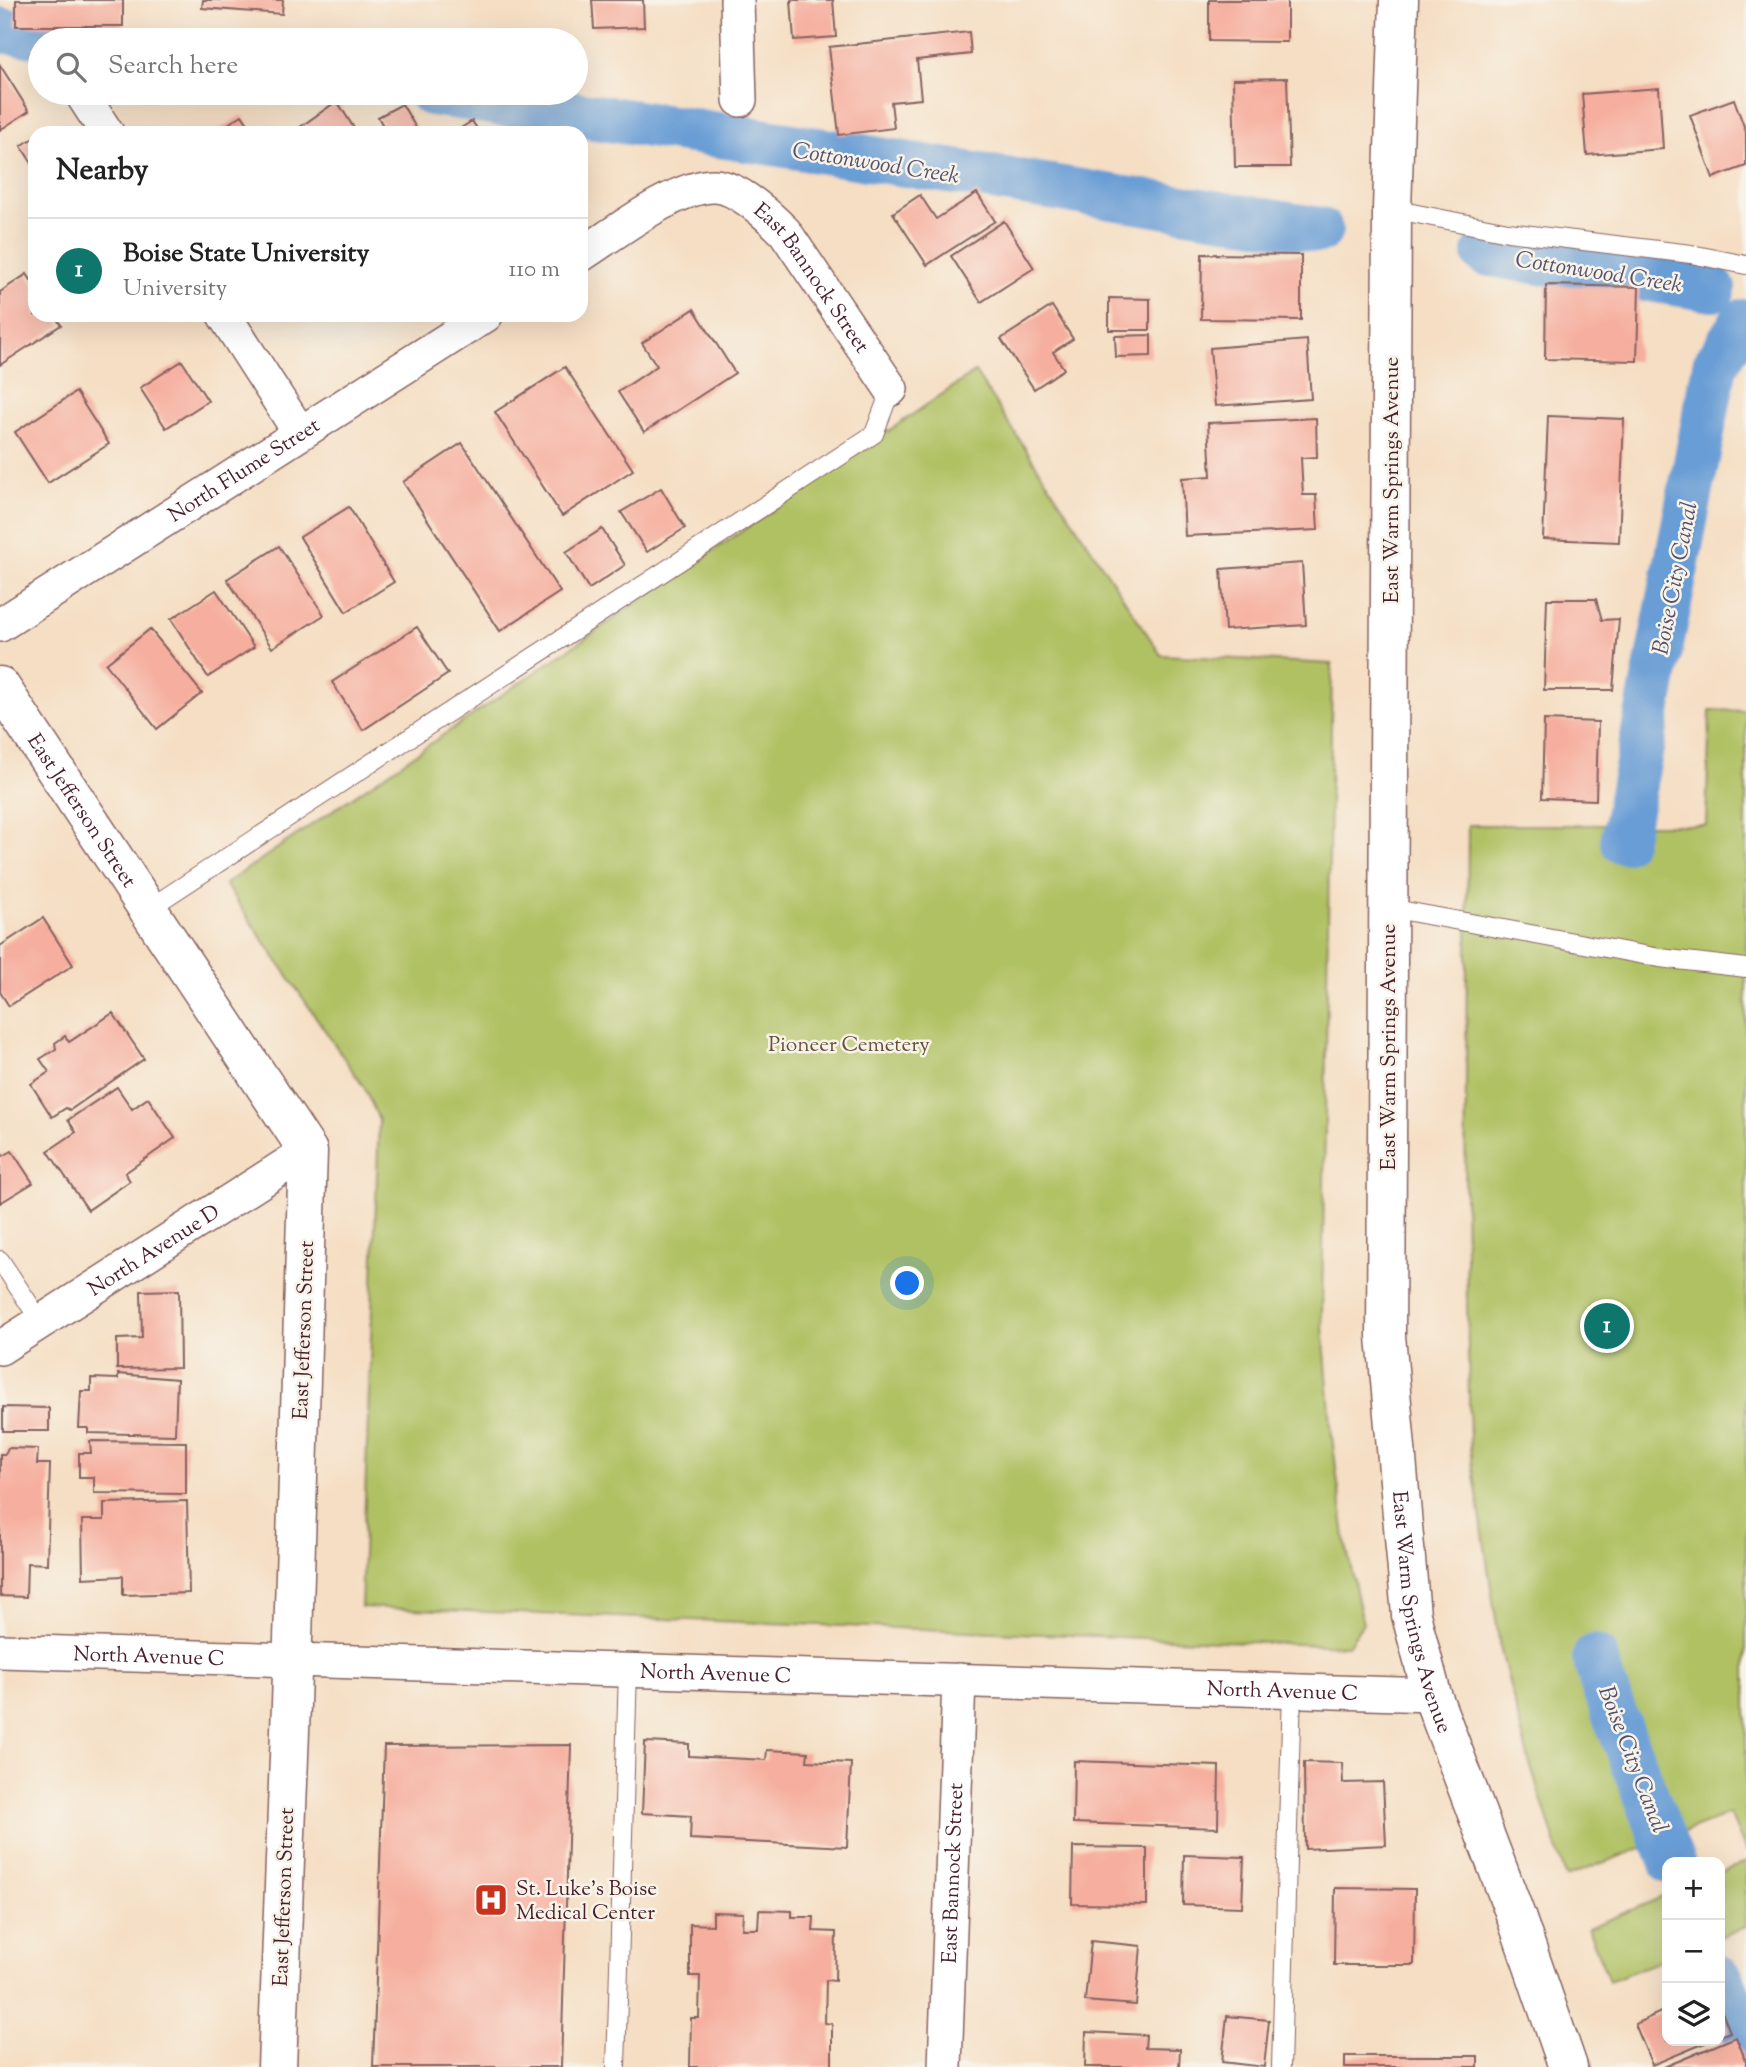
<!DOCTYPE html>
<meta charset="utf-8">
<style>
:root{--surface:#fff;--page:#f6f6f6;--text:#222;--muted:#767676;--line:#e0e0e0;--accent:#0f766e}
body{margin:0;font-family:"Sorts Mill Goudy",serif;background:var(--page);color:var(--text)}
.controls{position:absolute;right:21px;bottom:21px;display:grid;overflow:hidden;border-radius:14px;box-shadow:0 7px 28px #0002}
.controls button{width:63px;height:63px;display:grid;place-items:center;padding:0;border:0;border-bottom:2px solid var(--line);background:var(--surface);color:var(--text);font:35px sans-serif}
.you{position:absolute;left:908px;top:1284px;width:24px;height:24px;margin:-18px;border:5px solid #fff;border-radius:50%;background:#1a73e8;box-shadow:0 0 0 10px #1a73e833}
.badge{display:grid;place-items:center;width:46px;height:46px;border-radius:50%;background:var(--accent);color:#fff;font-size:23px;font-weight:700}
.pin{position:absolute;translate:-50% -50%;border:4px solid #fff;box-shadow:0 2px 7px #0006}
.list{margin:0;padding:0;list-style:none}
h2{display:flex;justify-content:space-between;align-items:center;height:91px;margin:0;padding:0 28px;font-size:30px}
h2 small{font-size:23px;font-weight:400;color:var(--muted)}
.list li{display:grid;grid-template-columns:46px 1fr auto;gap:21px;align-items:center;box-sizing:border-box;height:105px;padding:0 28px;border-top:2px solid var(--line)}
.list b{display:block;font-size:26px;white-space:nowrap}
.list p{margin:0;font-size:23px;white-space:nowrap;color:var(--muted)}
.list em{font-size:23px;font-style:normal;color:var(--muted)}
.icon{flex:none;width:38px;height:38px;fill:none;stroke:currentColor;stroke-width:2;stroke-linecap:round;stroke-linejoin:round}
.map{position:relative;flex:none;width:1746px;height:2067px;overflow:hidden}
.search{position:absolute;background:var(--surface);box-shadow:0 7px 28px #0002;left:28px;top:28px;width:560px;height:77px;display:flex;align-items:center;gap:18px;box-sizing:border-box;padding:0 24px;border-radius:38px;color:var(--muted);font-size:26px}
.panel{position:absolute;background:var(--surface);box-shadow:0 7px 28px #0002;left:28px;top:126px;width:560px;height:196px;border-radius:21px}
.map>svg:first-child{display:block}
</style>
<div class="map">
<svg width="1746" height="2067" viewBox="0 0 1746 2067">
<rect width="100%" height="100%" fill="#f7f3e8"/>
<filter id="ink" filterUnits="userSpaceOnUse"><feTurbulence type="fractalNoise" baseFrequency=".0143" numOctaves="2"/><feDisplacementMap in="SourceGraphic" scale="14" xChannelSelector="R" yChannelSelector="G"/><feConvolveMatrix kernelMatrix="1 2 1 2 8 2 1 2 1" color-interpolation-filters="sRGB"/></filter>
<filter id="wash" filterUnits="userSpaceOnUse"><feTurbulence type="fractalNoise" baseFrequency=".00686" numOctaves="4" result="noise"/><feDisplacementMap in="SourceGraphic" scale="28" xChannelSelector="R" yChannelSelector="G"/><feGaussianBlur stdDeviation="1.57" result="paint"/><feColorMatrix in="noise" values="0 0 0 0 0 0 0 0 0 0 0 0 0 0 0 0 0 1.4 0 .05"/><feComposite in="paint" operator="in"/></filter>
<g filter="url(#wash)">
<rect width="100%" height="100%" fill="#f5dec3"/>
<g fill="#b0c164" stroke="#7d7048" stroke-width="2">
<polygon points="975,372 1161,655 1332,664 1322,1315 1332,1437 1346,1545 1363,1623 1348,1646 361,1607 379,1120 365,1089 225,884"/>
<polygon points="1710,710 1746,711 1746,1851 1730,1814 1566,1877 1529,1761 1500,1647 1470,1448 1465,1203 1468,825 1706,825"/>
<polygon points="1746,1862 1746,1926 1720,1937 1720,1873"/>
<polygon points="1667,1895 1667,1958 1609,1981 1588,1928"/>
</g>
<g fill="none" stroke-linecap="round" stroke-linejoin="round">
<g stroke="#699dd5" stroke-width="46">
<polyline points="0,30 72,40"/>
<polyline points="431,93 767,142 1320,230"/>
<polyline points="1485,253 1713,289"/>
<polyline points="1623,841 1715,365 1742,322"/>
<polyline points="1595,1657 1602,1682 1672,1862"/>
<polyline points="1720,1978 1746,2035"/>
</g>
</g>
<g id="blocks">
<g fill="#f6af9f">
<rect x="16" y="0" width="107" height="26"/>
<polygon points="203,0 283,0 282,14 202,8"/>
<polygon points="592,0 643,0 644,27 594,29"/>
<polygon points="791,0 833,0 836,37 794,40"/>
<polygon points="1209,0 1287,0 1287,42 1209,41"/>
<polygon points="415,29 416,40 392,40 391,30"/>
<polygon points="288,32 289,40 265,40 265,35"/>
<polygon points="969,32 971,54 917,60 921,99 891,102 894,128 839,135 829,47"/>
<polygon points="0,65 29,111 0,130"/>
<polygon points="1287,78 1290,167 1235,167 1233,79"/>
<polygon points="1659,88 1663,149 1587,155 1582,94"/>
<polygon points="1734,99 1746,132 1746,166 1713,178 1690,115"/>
<polygon points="337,101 357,133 298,133 296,130"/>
<polygon points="402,104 419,133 387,133 378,117"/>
<polygon points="242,115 254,133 214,133"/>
<polygon points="472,121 480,133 453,133"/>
<polygon points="35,137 35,168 21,146"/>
<polygon points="977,193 995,221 927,265 893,213 920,195 936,219"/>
<polygon points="1004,221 1034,268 981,302 951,256"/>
<polygon points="1202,254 1301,255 1301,320 1201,319"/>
<polygon points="27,274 35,286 35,315 54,315 61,325 0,365 0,292"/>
<polygon points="1546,285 1639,287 1637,361 1545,359"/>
<polygon points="1109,298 1150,299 1150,330 1109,330"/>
<polygon points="1052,306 1073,339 1053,352 1064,369 1034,389 1001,339"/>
<polygon points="694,309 735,373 644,432 618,392 657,366 642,343"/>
<polygon points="1151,335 1151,356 1116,357 1115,336"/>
<polygon points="1307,340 1311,399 1215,406 1210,348"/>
<polygon points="182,361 208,401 166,428 140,388"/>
<polygon points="565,367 633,470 562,516 495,412"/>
<polygon points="76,392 109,444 48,483 15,432"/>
<polygon points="1548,416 1624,419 1619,542 1543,539"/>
<polygon points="1316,418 1317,457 1301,458 1303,495 1316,495 1318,530 1185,536 1182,478 1211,476 1208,423"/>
<polygon points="462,443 560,592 500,631 403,482"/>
<polygon points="661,488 685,528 647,552 621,512"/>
<polygon points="349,507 394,582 346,612 300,537"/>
<polygon points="602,529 625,565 589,589 566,552"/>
<polygon points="279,546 324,615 272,648 227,579"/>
<polygon points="1302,563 1306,625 1225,630 1221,569"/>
<polygon points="216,590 254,647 208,677 171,619"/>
<polygon points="1547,599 1596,599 1602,620 1619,619 1613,690 1544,690"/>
<polygon points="417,627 448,674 363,730 332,682"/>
<polygon points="150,629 202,693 157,729 106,664"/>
<polygon points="1544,720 1598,722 1596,800 1542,798"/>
<polygon points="43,918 73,965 9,1006 0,992 0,946"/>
<polygon points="113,1013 144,1059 70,1110 66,1108 52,1117 31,1084 49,1072 40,1059 56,1049 55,1043 65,1036 69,1042"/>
<polygon points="117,1087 132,1109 148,1098 175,1138 125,1173 130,1181 88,1210 48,1151 76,1132 68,1120"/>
<polygon points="0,1151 3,1156 12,1151 33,1183 0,1203"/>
<polygon points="179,1290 180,1368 117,1369 117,1339 142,1338 141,1291"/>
<polygon points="118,1374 177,1379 175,1435 88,1433 88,1428 79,1428 81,1391 91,1391 91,1378 118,1379"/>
<polygon points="3,1407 49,1408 49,1431 3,1431"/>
<polygon points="90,1441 186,1442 186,1494 94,1493 94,1477 79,1477 79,1453 91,1453"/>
<polygon points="8,1448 38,1449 37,1464 50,1464 47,1564 27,1563 26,1597 0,1596 0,1454 5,1454"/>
<polygon points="187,1501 189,1593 123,1595 123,1576 83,1578 82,1520 104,1520 104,1503"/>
<polygon points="645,1742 689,1744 689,1756 766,1760 767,1750 808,1752 807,1761 851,1763 847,1847 690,1839 691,1816 642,1813"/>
<polygon points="571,1745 561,2067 373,2067 384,1746"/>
<polygon points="1074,1761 1219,1766 1218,1828 1073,1823"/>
<polygon points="1304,1762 1342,1763 1343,1783 1383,1782 1386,1845 1305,1849"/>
<polygon points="1073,1847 1147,1848 1147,1905 1072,1904"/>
<polygon points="1184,1855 1244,1857 1242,1907 1183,1905"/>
<polygon points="1335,1888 1415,1889 1414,1965 1334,1965"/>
<polygon points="759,1910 792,1911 792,1917 814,1917 813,1931 836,1932 835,1981 826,1980 825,2023 832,2024 832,2067 690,2067 691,2018 699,2018 700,1976 690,1976 690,1924 713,1925 713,1912 743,1913 742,1929 758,1929"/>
<polygon points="1091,1941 1141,1946 1136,2005 1085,2001"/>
<polygon points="1720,2007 1730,2032 1720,2036"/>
<polygon points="1667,2009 1667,2041 1710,2041 1652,2065 1635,2024"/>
<polygon points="1227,2016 1269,2020 1264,2067 1222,2062"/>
<polygon points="1086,2032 1146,2035 1145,2048 1180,2049 1179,2067 1085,2067"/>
<polygon points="1736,2037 1746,2061 1746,2067 1664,2067"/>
<rect x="1345" y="2056" width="133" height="11"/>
</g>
</g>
</g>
<g filter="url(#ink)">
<use href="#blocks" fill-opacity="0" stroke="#866260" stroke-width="2"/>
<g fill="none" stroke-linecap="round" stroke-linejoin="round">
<defs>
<g id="service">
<polyline points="1392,209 1508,232 1691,254 1746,265"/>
<polyline points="1389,908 1660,958 1746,968"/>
<polyline points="148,909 874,434 891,389"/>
<polyline points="0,1260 41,1322"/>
<polyline points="616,2067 628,1670"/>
<polyline points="1281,2067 1292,1690"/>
</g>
<g id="minor">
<polyline points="737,0 740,100"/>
<polyline points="81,93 107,133"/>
<path id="s1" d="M 581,255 C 614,234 675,186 714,186 C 737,186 769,216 785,232 L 891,389"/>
<polyline points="224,315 300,433"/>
<path id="s2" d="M 0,625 L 486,315"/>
<path id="s3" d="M 0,1348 L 308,1151"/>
<path id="s4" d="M 0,1651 L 1432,1695"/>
<path id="s5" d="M 945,2067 L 959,1680"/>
</g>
<g id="tertiary">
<path id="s6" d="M 1399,0 L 1392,209 L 1386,1336 L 1411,1615 L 1432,1695 L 1515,1914 L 1568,2067"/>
<path id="s7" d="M 0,686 L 308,1151 L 291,1705 L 277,2067"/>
</g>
</defs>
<use href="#service" stroke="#866260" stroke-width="20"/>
<use href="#minor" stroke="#866260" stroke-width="36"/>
<use href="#tertiary" stroke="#866260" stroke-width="41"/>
<use href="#service" stroke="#fff" stroke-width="18"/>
<use href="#minor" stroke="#fff" stroke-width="33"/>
<use href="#tertiary" stroke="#fff" stroke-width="38"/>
</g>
</g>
<defs>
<symbol id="hospital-square" viewBox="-11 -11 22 22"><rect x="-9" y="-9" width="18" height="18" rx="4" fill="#c8321e" stroke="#f7f3e8"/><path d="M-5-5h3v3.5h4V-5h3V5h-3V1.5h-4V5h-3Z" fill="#fff"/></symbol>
</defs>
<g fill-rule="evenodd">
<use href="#hospital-square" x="472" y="1881" width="38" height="38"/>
</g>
<g text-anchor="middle" stroke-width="5" stroke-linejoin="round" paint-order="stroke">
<g font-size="21" fill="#4a1f2b" stroke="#f7f3e8">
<text dy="7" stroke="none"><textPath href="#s1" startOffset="290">East Bannock Street</textPath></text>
<text dy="7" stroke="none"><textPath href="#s2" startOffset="289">North Flume Street</textPath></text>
<text transform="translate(1391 480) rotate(-90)" y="7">East Warm Springs Avenue</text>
<text dy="7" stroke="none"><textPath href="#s7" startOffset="149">East Jefferson Street</textPath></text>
<text transform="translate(1388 1047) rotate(-90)" y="7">East Warm Springs Avenue</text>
<text dy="7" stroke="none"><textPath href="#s3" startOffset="182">North Avenue D</textPath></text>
<text transform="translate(303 1330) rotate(-88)" y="7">East Jefferson Street</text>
<text dy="7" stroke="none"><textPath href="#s6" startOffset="1615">East Warm Springs Avenue</textPath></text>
<text dy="7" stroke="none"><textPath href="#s4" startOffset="149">North Avenue C</textPath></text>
<text dy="7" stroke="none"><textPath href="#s4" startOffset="716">North Avenue C</textPath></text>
<text dy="7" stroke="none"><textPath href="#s4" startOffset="1283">North Avenue C</textPath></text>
<text dy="7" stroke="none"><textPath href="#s5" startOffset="194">East Bannock Street</textPath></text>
<text transform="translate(283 1897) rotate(-88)" y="7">East Jefferson Street</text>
</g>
<g font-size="21" fill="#69503c" stroke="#f7f3e8">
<text x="849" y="1051">Pioneer Cemetery</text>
</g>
<g font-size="21" fill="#4a1f2b" stroke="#f7f3e8" text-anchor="start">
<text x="516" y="1895">St. Luke's Boise<tspan x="516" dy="24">Medical Center</tspan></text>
</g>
<g font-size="23" font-style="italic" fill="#56516f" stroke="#f7f3e8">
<text transform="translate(876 162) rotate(9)" y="8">Cottonwood Creek</text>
<text transform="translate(1599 271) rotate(9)" y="8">Cottonwood Creek</text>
<text transform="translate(1674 578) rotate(-79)" y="8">Boise City Canal</text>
<text transform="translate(1634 1759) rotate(69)" y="8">Boise City Canal</text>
</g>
</g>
</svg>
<div class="controls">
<button>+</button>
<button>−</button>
<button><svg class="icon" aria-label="layers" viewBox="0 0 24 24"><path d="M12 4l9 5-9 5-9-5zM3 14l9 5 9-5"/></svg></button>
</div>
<div class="you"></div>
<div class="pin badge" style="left:1607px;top:1326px">1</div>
<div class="search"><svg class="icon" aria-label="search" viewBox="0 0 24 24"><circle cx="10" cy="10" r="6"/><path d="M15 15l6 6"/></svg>Search here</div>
<section class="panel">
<h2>Nearby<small></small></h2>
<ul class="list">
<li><span class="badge">1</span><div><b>Boise State University</b><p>University</p></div><em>110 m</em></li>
</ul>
</section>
</div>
